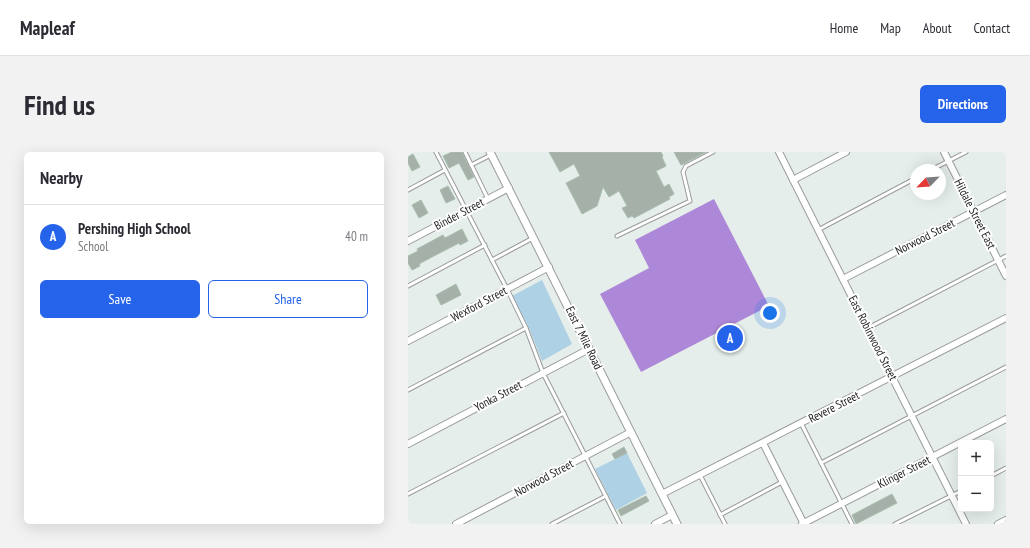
<!DOCTYPE html>
<meta charset="utf-8">
<style>
:root{--surface:#fff;--page:#f2f2f3;--text:#2b2b33;--muted:#7c7c81;--line:#e1e1e2;--accent:#2563eb}
body{margin:0;font-family:"PT Sans Narrow",sans-serif;background:var(--page);color:var(--text)}
.controls{position:absolute;right:12px;bottom:12px;display:grid;overflow:hidden;border-radius:6px;box-shadow:0 4px 16px #0002}
.controls button{width:36px;height:36px;display:grid;place-items:center;padding:0;border:0;border-bottom:1px solid var(--line);background:var(--surface);color:var(--text);font:20px sans-serif}
.compass{position:absolute;left:502px;top:12px;width:36px;height:36px;border-radius:50%;background:var(--surface);box-shadow:0 4px 16px #0002;rotate:245deg}
.you{position:absolute;left:362px;top:161px;width:14px;height:14px;margin:-10px;border:3px solid #fff;border-radius:50%;background:#1a73e8;box-shadow:0 0 0 6px #1a73e833}
.badge{display:grid;place-items:center;width:26px;height:26px;border-radius:50%;background:var(--accent);color:#fff;font-size:13px;font-weight:700}
.pin{position:absolute;translate:-50% -50%;border:2px solid #fff;box-shadow:0 1px 4px #0006}
.list{margin:0;padding:0;list-style:none}
h2{display:flex;justify-content:space-between;align-items:center;height:52px;margin:0;padding:0 16px;font-size:17px}
h2 small{font-size:13px;font-weight:400;color:var(--muted)}
.list li{display:grid;grid-template-columns:26px 1fr auto;gap:12px;align-items:center;box-sizing:border-box;height:64px;padding:0 16px;border-top:1px solid var(--line)}
.list b{display:block;font-size:15px;white-space:nowrap}
.list p{margin:0;font-size:13px;white-space:nowrap;color:var(--muted)}
.list em{font-size:13px;font-style:normal;color:var(--muted)}
.actions{display:flex;gap:8px;padding:12px 16px}
.actions a{flex:1;padding:9px 0;border:1px solid var(--accent);border-radius:6px;text-align:center;font-size:14px;color:var(--accent)}
.actions .main{background:var(--accent);color:#fff}
.map{position:relative;flex:none;width:598px;height:372px;overflow:hidden;border-radius:6px}
header{display:flex;align-items:center;gap:24px;box-sizing:border-box;height:56px;padding:0 20px;background:var(--surface);border-bottom:1px solid var(--line)}
header strong{font-size:19px}
nav{display:flex;gap:22px;margin-inline-start:auto;font-size:14px}
.intro{display:flex;align-items:center;justify-content:space-between;box-sizing:border-box;height:96px;padding:0 24px}
h1{margin:0;font-size:28px}
.button{padding:10px 18px;border-radius:6px;background:var(--accent);color:#fff;font-size:14px;font-weight:700}
main{display:flex;gap:24px;padding:0 24px}
aside{flex:1;background:var(--surface);border-radius:6px;box-shadow:0 4px 16px #0002}
.map>svg:first-child{display:block}
</style>
<header>
<strong>Mapleaf</strong>
<nav><a>Home</a><a>Map</a><a>About</a><a>Contact</a></nav>
</header>
<div class="intro"><h1>Find us</h1><a class="button">Directions</a></div>
<main>
<aside>
<h2>Nearby<small></small></h2>
<ul class="list">
<li><span class="badge">A</span><div><b>Pershing High School</b><p>School</p></div><em>40 m</em></li>
</ul>
<div class="actions"><a class="main">Save</a><a>Share</a></div>
</aside>
<div class="map">
<svg width="598" height="372" viewBox="0 0 598 372">
<rect width="100%" height="100%" fill="#e5eeea"/>
<g fill="#aed1e5">
<polygon points="134,128 164,192 134,209 121,176 104,144"/>
<polygon points="219,301 239,341 208,358 187,317"/>
</g>
<polygon fill="#ae88d8" points="306,47 361,154 233,220 192,142 241,116 227,88"/>
<g fill="#a4b0a8" stroke="#a8bfaf">
<polygon points="44,0 54,0 66,25 60,28 51,11 41,16 35,4"/>
<polygon points="141,0 253,0 255,4 254,5 258,14 248,19 256,35 261,32 266,42 261,45 262,47 226,66 224,64 220,66 214,56 219,54 211,39 201,45 195,35 189,54 174,62 158,31 172,24 166,12 152,20"/>
<polygon points="266,0 298,0 273,13"/>
<polygon points="5,2 12,15 4,19 0,11 0,5"/>
<polygon points="40,34 47,47 38,51 32,38"/>
<polygon points="13,48 20,61 11,66 4,53"/>
<polygon points="54,77 60,89 52,93 51,91 24,105 11,112 12,114 4,118 0,111 0,104 10,99 9,97 35,83 37,86"/>
<polygon points="48,132 53,143 33,153 28,143"/>
<polygon points="216,295 219,301 207,307 204,302"/>
<polygon points="484,342 489,351 448,372 444,363"/>
<polygon points="238,344 241,349 213,364 210,358"/>
</g>
<g fill="none" stroke-linecap="round" stroke-linejoin="round">
<defs>
<g id="service">
<polyline points="28,0 99,137 118,176 135,221 212,372"/>
<polyline points="57,0 80,47"/>
<polyline points="63,13 83,3"/>
<polyline points="523,18 558,0"/>
<polyline points="0,38 37,18"/>
<polyline points="410,78 508,26"/>
<polyline points="209,84 282,49 275,20 278,14 305,0"/>
<polyline points="84,108 125,86"/>
<polyline points="0,134 77,93"/>
<polyline points="460,176 598,104"/>
<polyline points="0,238 118,176"/>
<polyline points="393,271 444,372"/>
<polyline points="413,311 598,215"/>
<polyline points="292,323 317,372"/>
<polyline points="583,324 598,316"/>
<polyline points="0,342 156,261"/>
<polyline points="312,363 374,330"/>
<polyline points="144,372 198,344"/>
<polyline points="487,372 553,339"/>
</g>
<g id="minor">
<polyline points="371,0 558,372"/>
<polyline points="536,0 598,124"/>
<polyline points="385,28 438,0"/>
<polyline points="0,89 101,36"/>
<polyline points="435,127 598,43"/>
<polyline points="0,189 141,115"/>
<polyline points="355,291 396,372"/>
<polyline points="0,292 181,197"/>
<polyline points="254,342 598,166"/>
<polyline points="48,372 223,280"/>
<polyline points="247,372 264,363"/>
<polyline points="394,372 598,267"/>
<polyline points="590,372 598,368"/>
</g>
<polyline id="tertiary" points="82,0 269,372"/>
</defs>
<use href="#service" stroke="#9b9b9b" stroke-width="5"/>
<use href="#minor" stroke="#9b9b9b" stroke-width="8"/>
<use href="#tertiary" stroke="#9b9b9b" stroke-width="9"/>
<use href="#service" stroke="#fff" stroke-width="3"/>
<use href="#minor" stroke="#fff" stroke-width="6"/>
<use href="#tertiary" stroke="#fff" stroke-width="7"/>
</g>
<g text-anchor="middle" stroke-width="4" stroke-linejoin="round" paint-order="stroke">
<g font-size="12" fill="#1e1e1e" stroke="#fff">
<text transform="translate(51 62) rotate(-28)" y="4">Binder Street</text>
<text transform="translate(567 62) rotate(63)" y="4">Hildale Street East</text>
<text transform="translate(517 85) rotate(-27)" y="4">Norwood Street</text>
<text transform="translate(71 152) rotate(-28)" y="4">Wexford Street</text>
<text transform="translate(176 186) rotate(64)" y="4">East 7 Mile Road</text>
<text transform="translate(465 186) rotate(63)" y="4">East Robinwood Street</text>
<text transform="translate(90 244) rotate(-28)" y="4">Yonka Street</text>
<text transform="translate(426 255) rotate(-27)" y="4">Revere Street</text>
<text transform="translate(496 320) rotate(-27)" y="4">Klinger Street</text>
<text transform="translate(136 326) rotate(-28)" y="4">Norwood Street</text>
</g>
</g>
</svg>
<div class="controls">
<button>+</button>
<button>−</button>
</div>
<svg class="compass" viewBox="-18 -18 36 36"><path d="M0-13l5 13h-10z" fill="#e53935"/><path d="M0 13l5-13h-10z" fill="#7c7c81"/></svg>
<div class="you"></div>
<div class="pin badge" style="left:322px;top:186px">A</div>
</div>
</main>
